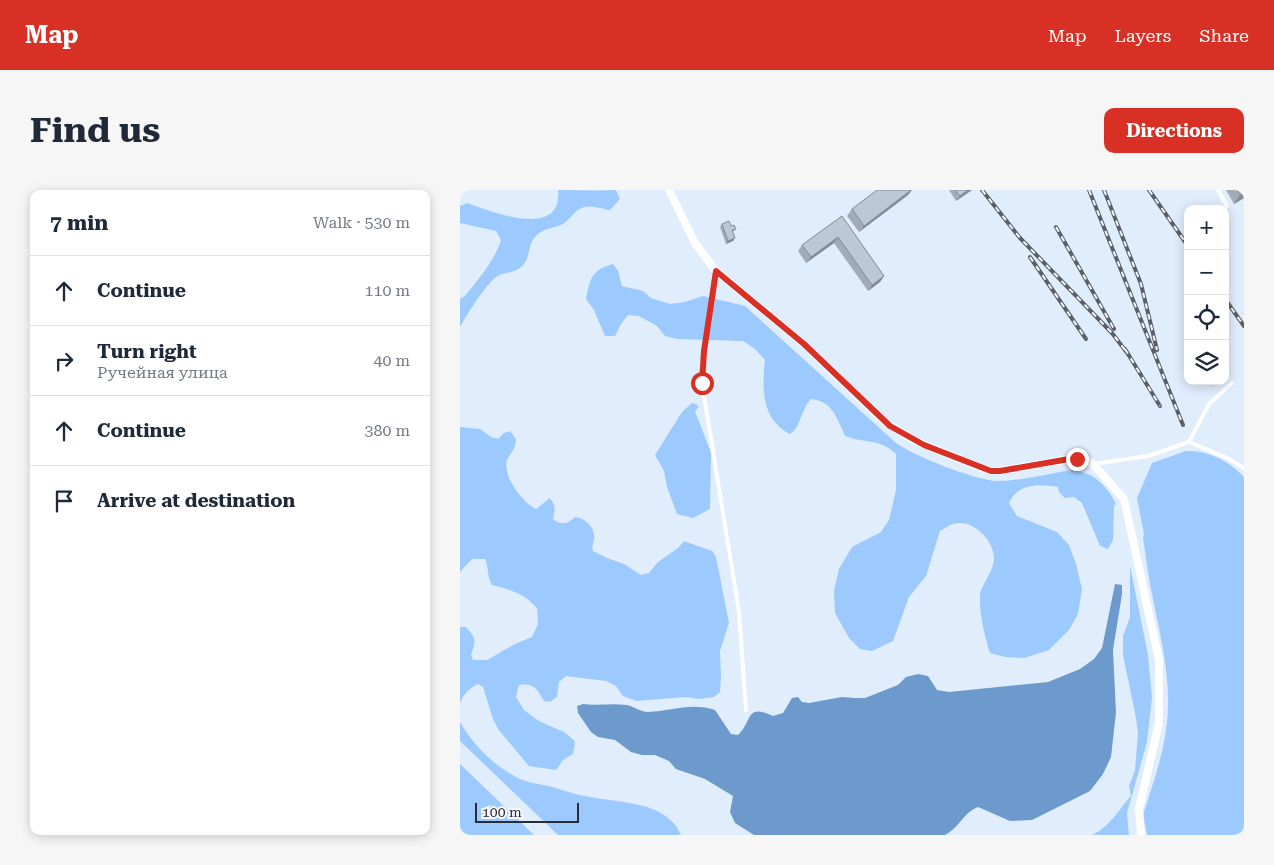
<!DOCTYPE html>
<meta charset="utf-8">
<style>
:root{--surface:#fff;--page:#f6f6f7;--text:#1f2937;--muted:#747a83;--line:#e0e1e3;--accent:#d93025}
body{margin:0;font-family:"Roboto Serif",serif;background:var(--page);color:var(--text)}
.controls{position:absolute;right:15px;top:15px;display:grid;overflow:hidden;border-radius:10px;box-shadow:0 2px 12px #0003}
.controls button{width:45px;height:45px;display:grid;place-items:center;padding:0;border:0;border-bottom:1px solid var(--line);background:var(--surface);color:var(--text);font:25px sans-serif}
.scale{position:absolute;left:15px;bottom:12px;width:104px;box-sizing:border-box;padding-left:5px;border:2px solid #292e34;border-top:0;font-size:14px;line-height:18px;white-space:nowrap;color:#292e34;-webkit-text-stroke:4px #f6f9fc;paint-order:stroke}
.stop{position:absolute;width:15px;height:15px;margin:-11px;border:4px solid #d93025;border-radius:50%;background:#fff}
.stop.end{background:#d93025;border-color:#fff;box-shadow:0 1px 5px #0008}
.list{margin:0;padding:0;list-style:none}
h2{display:flex;justify-content:space-between;align-items:center;height:65px;margin:0;padding:0 20px;font-size:21px}
h2 small{font-size:16px;font-weight:400;color:var(--muted)}
.list li{display:grid;grid-template-columns:32px 1fr auto;gap:15px;align-items:center;box-sizing:border-box;height:70px;padding:0 20px;border-top:1px solid var(--line)}
.list b{display:block;font-size:19px;white-space:nowrap}
.list p{margin:0;font-size:16px;white-space:nowrap;color:var(--muted)}
.list em{font-size:16px;font-style:normal;color:var(--muted)}
.icon{flex:none;width:28px;height:28px;fill:none;stroke:currentColor;stroke-width:2;stroke-linecap:round;stroke-linejoin:round}
.map{position:relative;flex:none;width:784px;height:645px;overflow:hidden;border-radius:10px}
header{display:flex;align-items:center;gap:30px;box-sizing:border-box;height:70px;padding:0 25px;background:var(--accent);color:#fff}
header strong{font-size:24px}
nav{display:flex;gap:28px;margin-inline-start:auto;font-size:18px}
.intro{display:flex;align-items:center;justify-content:space-between;box-sizing:border-box;height:120px;padding:0 30px}
h1{margin:0;font-size:35px}
.button{padding:12px 22px;border-radius:10px;background:var(--accent);color:#fff;font-size:18px;font-weight:700}
main{display:flex;gap:30px;padding:0 30px}
aside{flex:1;background:var(--surface);border-radius:10px;box-shadow:0 2px 12px #0003}
.map>svg:first-child{display:block}
</style>
<header>
<strong>Map</strong>
<nav><a>Map</a><a>Layers</a><a>Share</a></nav>
</header>
<div class="intro"><h1>Find us</h1><a class="button">Directions</a></div>
<main>
<aside>
<h2>7 min<small>Walk · 530 m</small></h2>
<ul class="list">
<li><svg class="icon" aria-label="ahead" viewBox="0 0 24 24"><path d="M12 20V5M6 11l6-6 6 6"/></svg><div><b>Continue</b></div><em>110 m</em></li>
<li><svg class="icon" aria-label="right" viewBox="0 0 24 24"><path d="M7 20v-9h11M14 6l5 5-5 5"/></svg><div><b>Turn right</b><p>Ручейная улица</p></div><em>40 m</em></li>
<li><svg class="icon" aria-label="ahead" viewBox="0 0 24 24"><path d="M12 20V5M6 11l6-6 6 6"/></svg><div><b>Continue</b></div><em>380 m</em></li>
<li><svg class="icon" aria-label="arrive" viewBox="0 0 24 24"><path d="M6 21V4h12l-3 4 3 4H6"/></svg><div><b>Arrive at destination</b></div></li>
</ul>
</aside>
<div class="map">
<svg width="784" height="645" viewBox="0 0 784 645">
<rect width="100%" height="100%" fill="#e0edfc"/>
<g fill="#9ccaff">
<path d="M 98,0 C 118,0 137,1 156,0 L 160,9 L 150,20 C 143,19 131,15 124,17 C 114,20 110,30 103,34 C 93,39 80,38 73,50 C 68,57 70,70 61,77 C 53,84 43,82 36,87 C 24,97 8,123 0,137 L 0,109 L 5,106 C 19,88 34,72 41,50 L 36,41 L 0,33 L 0,16 L 7,13 C 32,22 103,50 98,0 Z"/>
<path d="M 153,74 L 158,81 L 162,96 L 183,101 L 191,108 L 210,114 L 225,112 L 243,106 L 285,116 L 436,253 C 454,266 517,291 538,291 C 562,291 587,284 611,280 C 633,282 646,294 656,314 L 654,316 L 653,350 L 648,359 L 640,356 L 622,313 L 614,307 L 605,308 L 599,302 L 598,297 C 580,294 558,293 549,313 L 557,326 L 597,342 L 609,355 L 616,374 L 622,399 L 618,424 L 609,440 L 589,460 L 564,468 L 545,467 L 530,463 C 525,447 519,423 520,406 C 520,397 533,382 534,370 C 535,351 513,328 493,334 C 489,335 484,339 480,341 L 466,386 L 449,407 L 433,451 L 412,461 L 400,459 L 389,448 L 375,423 L 374,401 L 379,379 L 392,357 L 421,342 L 429,330 L 436,300 L 436,264 C 418,247 405,254 385,246 C 377,228 372,211 351,209 C 341,219 341,237 330,244 C 301,229 302,198 305,170 L 295,159 L 283,151 L 217,149 L 205,146 L 197,136 L 179,126 L 168,125 L 161,134 L 155,146 L 145,146 L 134,120 L 126,109 C 130,89 131,80 153,74 Z"/>
<polygon points="232,213 236,214 239,217 235,221 251,263 250,319 233,328 217,324 207,297 204,281 195,265 222,222"/>
<path d="M 0,237 L 20,239 L 31,247 L 38,249 L 44,243 L 50,241 L 56,249 C 56,252 55,257 53,260 C 52,263 48,267 47,270 C 42,286 63,313 76,319 L 90,308 C 96,315 95,321 93,329 C 102,336 107,334 115,327 C 124,328 133,335 134,345 C 135,351 131,354 133,361 L 147,368 L 164,374 L 181,385 L 189,383 L 198,372 L 218,358 L 224,351 L 252,361 L 256,367 L 269,433 L 260,461 L 261,487 L 260,502 L 254,507 L 239,509 L 226,507 L 176,511 L 163,506 L 156,496 L 146,491 L 106,486 L 99,492 L 97,507 L 90,512 L 84,511 C 77,499 74,493 59,495 L 56,507 L 64,520 L 79,531 L 104,542 L 115,551 L 113,564 L 103,570 L 96,580 L 69,576 L 38,539 L 33,529 L 23,497 L 18,494 C 9,498 4,504 0,513 L 0,437 L 6,437 C 17,449 16,451 11,465 L 13,470 L 27,470 L 55,454 L 72,447 L 78,434 L 77,418 C 64,403 51,400 32,395 C 27,387 29,378 25,369 L 12,369 L 0,382 Z"/>
<path d="M 726,261 C 748,260 769,271 784,287 L 784,645 L 687,645 L 683,625 C 692,597 702,569 706,540 C 713,493 701,450 692,404 C 688,386 686,367 683,348 L 684,344 L 677,308 L 692,273 Z"/>
<path d="M 670,376 L 688,465 L 692,508 L 687,552 L 667,623 L 669,645 L 632,645 C 650,637 659,619 671,606 L 669,596 L 675,580 L 678,543 L 676,528 L 663,465 L 663,446 L 670,427 Z"/>
<path d="M 0,532 C 14,556 35,577 60,589 C 69,593 80,594 89,596 C 103,600 116,605 130,607 C 159,613 207,611 221,645 L 98,645 L 0,551 Z"/>
<polygon points="0,574 74,645 0,645"/>
</g>
<path fill="#6d9acd" d="M 655,394 L 662,395 L 662,404 L 653,460 L 656,523 L 654,540 L 651,567 L 643,584 L 630,601 L 572,630 L 550,631 L 518,617 C 503,623 500,637 485,645 L 294,645 L 275,633 L 270,622 L 273,606 L 245,589 L 216,579 L 209,571 L 195,565 L 182,565 L 171,562 L 155,550 L 138,547 L 131,542 L 118,523 L 117,516 L 123,514 C 137,516 152,513 166,515 C 174,516 180,522 188,522 C 211,521 232,512 255,520 L 271,544 L 278,545 C 293,531 285,513 313,526 L 323,523 L 332,508 L 338,507 L 342,512 L 349,513 L 382,507 L 395,508 L 405,508 L 438,495 L 446,487 L 458,484 L 468,486 L 477,500 L 489,502 L 588,492 L 620,479 L 634,469 L 642,458 Z"/>
<g fill="none" stroke-linecap="round" stroke-linejoin="round">
<g stroke="#fff" stroke-width="4">
<polyline points="758,0 767,16"/>
<polyline points="0,4 3,0"/>
<polyline points="256,81 244,161 242,193 279,422 286,520"/>
<polyline points="729,252 749,214 772,193"/>
<polyline points="633,274 688,266 729,252 767,268 784,278"/>
</g>
<polyline stroke="#fff" stroke-width="8" points="209,0 235,53 256,81 344,154 421,229 453,250 521,278 531,281 540,281 609,269 626,271 633,274 664,309 699,470 699,533 679,619 681,645"/>
<defs>
<g id="rail">
<polyline points="522,0 560,48 652,143 668,164"/>
<polyline points="629,0 723,235"/>
<polyline points="644,0 681,94 697,160"/>
<polyline points="689,0 728,56"/>
<polyline points="596,37 654,139"/>
<polyline points="570,67 626,149"/>
<polyline points="765,109 784,136"/>
<polyline points="665,159 700,216"/>
</g>
</defs>
<use href="#rail" stroke="#585f68" stroke-width="4"/>
<use href="#rail" stroke="#f6f9fc" stroke-width="2" stroke-dasharray="5.5" stroke-linecap="butt"/>
</g>
<g fill="#a1acb8">
<polygon points="489,0 512,0 496,11"/>
<polygon points="766,0 784,0 784,8 774,14"/>
<polygon points="448,5 399,42 387,26 392,19"/>
<polygon points="382,26 424,86 420,92 408,101 374,53 346,73 338,61 342,55"/>
<polygon points="262,34 271,36 276,39 273,42 275,48 273,51 266,54 260,37"/>
<polygon points="749,191 759,191 753,196"/>
</g>
<g fill="#838c96">
<polygon points="451,0 452,0 448,5 399,42 404,36"/>
<polygon points="508,0 512,0 496,11 500,6"/>
<polygon points="784,3 784,8 774,14 780,5"/>
<polygon points="378,47 374,53 346,73 351,67"/>
<polygon points="275,48 273,51 266,54 268,51"/>
<polygon points="424,86 420,92 408,101 412,95"/>
</g>
<g fill="#bbc8d6" stroke="#838c96">
<polygon points="417,0 451,0 404,36 392,19"/>
<polygon points="495,0 508,0 500,6"/>
<polygon points="777,0 784,0 784,3 780,5"/>
<polygon points="382,26 424,86 412,95 378,47 351,67 342,55"/>
<polygon points="269,31 271,36 274,35 276,39 272,40 275,48 268,51 262,34"/>
<polygon points="765,174 769,179 765,182"/>
</g>
<g fill="none" stroke-linecap="round" stroke-linejoin="round">
<polyline stroke="#d93025" stroke-width="6" points="242,193 244,161 256,81 344,154 430,236 464,255 531,281 540,281 609,269 617,269"/>
</g>
</svg>
<div class="controls">
<button>+</button>
<button>−</button>
<button><svg class="icon" aria-label="locate" viewBox="0 0 24 24"><circle cx="12" cy="12" r="6"/><path d="M12 2v4M12 18v4M2 12h4M18 12h4"/></svg></button>
<button><svg class="icon" aria-label="layers" viewBox="0 0 24 24"><path d="M12 4l9 5-9 5-9-5zM3 14l9 5 9-5"/></svg></button>
</div>
<div class="scale">100 m</div>
<div class="stop" style="left:242px;top:193px"></div>
<div class="stop end" style="left:617px;top:269px"></div>
</div>
</main>
